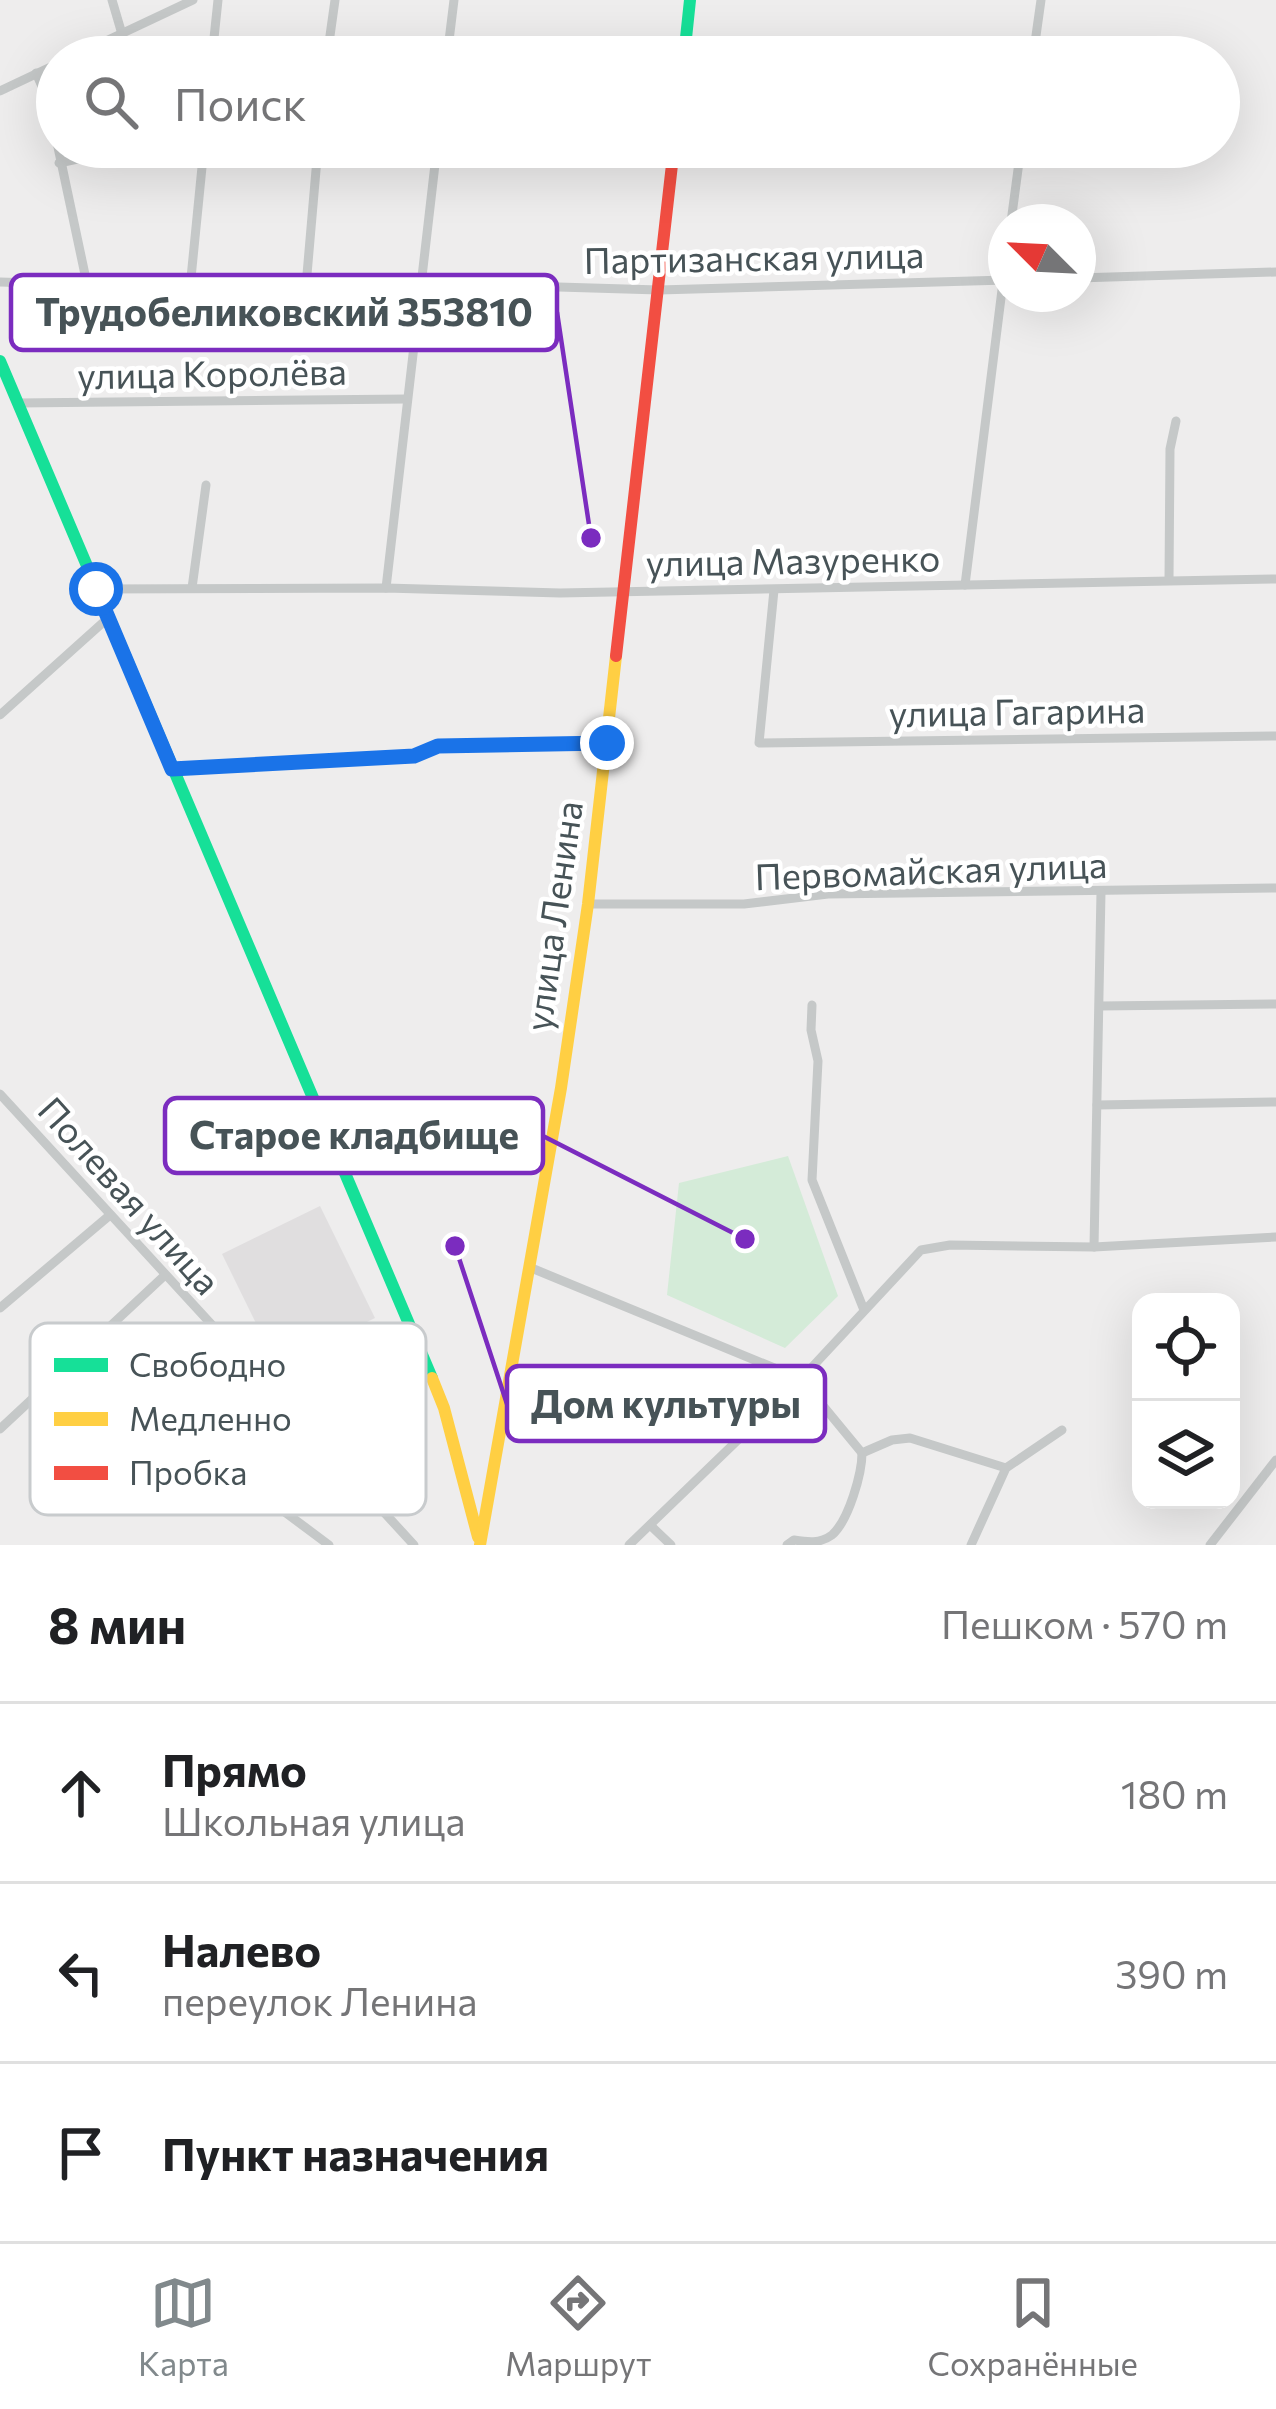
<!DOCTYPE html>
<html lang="ru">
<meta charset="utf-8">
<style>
:root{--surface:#fff;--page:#f2f2f2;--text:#202124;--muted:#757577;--line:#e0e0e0;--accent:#81898c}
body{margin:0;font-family:Commissioner,sans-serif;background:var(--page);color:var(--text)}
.controls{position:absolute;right:36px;bottom:36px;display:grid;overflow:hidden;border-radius:24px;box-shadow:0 12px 48px #0002}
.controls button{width:108px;height:108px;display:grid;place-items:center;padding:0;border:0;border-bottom:3px solid var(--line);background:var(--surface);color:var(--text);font:60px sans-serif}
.compass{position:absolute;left:988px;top:204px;width:108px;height:108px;border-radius:50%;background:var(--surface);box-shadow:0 12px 48px #0002;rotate:294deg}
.stop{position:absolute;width:36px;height:36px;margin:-27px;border:9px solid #1a73e8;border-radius:50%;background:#fff}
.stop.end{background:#1a73e8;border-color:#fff;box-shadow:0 3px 12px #0008}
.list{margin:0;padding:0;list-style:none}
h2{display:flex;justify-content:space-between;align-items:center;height:156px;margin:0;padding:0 48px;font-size:51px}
h2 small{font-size:39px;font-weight:400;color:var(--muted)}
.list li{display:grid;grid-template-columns:78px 1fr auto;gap:36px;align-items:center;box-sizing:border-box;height:180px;padding:0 48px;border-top:3px solid var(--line)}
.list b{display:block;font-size:45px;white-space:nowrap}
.list p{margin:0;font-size:39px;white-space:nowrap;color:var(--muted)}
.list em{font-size:39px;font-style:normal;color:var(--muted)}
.icon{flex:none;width:66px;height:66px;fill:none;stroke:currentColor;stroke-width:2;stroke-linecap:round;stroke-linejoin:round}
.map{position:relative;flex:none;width:1276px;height:1545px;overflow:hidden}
.search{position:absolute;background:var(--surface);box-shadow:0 12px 48px #0002;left:36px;right:36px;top:36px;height:132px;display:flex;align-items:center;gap:30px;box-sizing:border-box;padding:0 42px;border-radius:66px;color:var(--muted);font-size:45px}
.sheet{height:696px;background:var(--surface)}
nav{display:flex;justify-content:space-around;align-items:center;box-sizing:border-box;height:168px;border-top:3px solid var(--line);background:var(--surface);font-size:33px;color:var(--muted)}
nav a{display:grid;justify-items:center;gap:6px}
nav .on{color:var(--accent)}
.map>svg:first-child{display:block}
</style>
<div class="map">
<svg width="1276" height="1545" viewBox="0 0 1276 1545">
<rect width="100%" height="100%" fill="#eeeded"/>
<polygon fill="#e0dedf" points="320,1206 375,1318 277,1366 222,1254"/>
<polygon fill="#d4ebd8" points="788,1156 838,1296 785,1348 667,1295 679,1183"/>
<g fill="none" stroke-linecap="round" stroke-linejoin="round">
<g stroke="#c5c8c8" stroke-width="9">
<polyline points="112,0 122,34"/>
<polyline points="72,57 193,0"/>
<polyline points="212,57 218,0"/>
<polyline points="327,57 335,0"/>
<polyline points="447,57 454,0"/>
<polyline points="1033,57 1041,0"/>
<polyline points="36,73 48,100 87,284"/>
<polyline points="0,91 57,64"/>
<polyline points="59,163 133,147"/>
<polyline points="1011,222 1021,147"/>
<polyline points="1078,278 1276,272"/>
<polyline points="0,282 190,288 420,283 659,290 1006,280"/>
<polyline points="306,286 318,147"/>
<polyline points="190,288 204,147"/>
<polyline points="18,403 407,399"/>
<polyline points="1169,580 1170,449 1176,421"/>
<polyline points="965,585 1006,258"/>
<polyline points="192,588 206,485"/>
<polyline points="386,588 437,147"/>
<polyline points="96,589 386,588 560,593 1276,579"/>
<polyline points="774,590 759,743 1276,736"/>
<polyline points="0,715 108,618"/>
<polyline points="172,769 414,756 438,746 607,743"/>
<polyline points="588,904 744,904 828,894 1276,888"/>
<polyline points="812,1005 811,1030 818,1061 812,1180 864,1310"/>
<polyline points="1100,1006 1276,1004"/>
<polyline points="0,1094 414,1545"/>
<polyline points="1097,1105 1276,1102"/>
<polyline points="1094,1247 1101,892"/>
<polyline points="529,1267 801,1379 862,1453 892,1440 910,1438 1006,1468"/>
<polyline points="0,1308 110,1215"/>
<polyline points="172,1428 329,1545"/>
<polyline points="0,1429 164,1276"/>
<polyline points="650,1525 671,1545"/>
<polyline points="629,1545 801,1379 921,1250 950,1245 1094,1247 1276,1237"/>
<path d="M 787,1545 L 794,1540 C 807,1542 820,1544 832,1535 C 849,1520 862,1473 862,1453"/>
<polyline points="971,1545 1006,1468 1062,1430"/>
<polyline points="1210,1545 1276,1460"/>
</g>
<g stroke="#16e098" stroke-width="12">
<polyline points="684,57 690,0"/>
<polyline points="0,361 432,1378"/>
</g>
<g stroke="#ffcf43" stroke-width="12">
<polyline points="432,1378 444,1408 478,1537"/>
<polyline points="480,1545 561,1088 588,904 616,656"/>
</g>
<polyline stroke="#f24e42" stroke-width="12" points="616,656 674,147"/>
</g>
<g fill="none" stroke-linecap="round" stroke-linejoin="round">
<polyline stroke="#1a73e8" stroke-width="15" points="96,589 172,769 414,756 438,746 607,743"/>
</g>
<g text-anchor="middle" stroke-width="9" stroke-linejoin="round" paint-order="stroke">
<g font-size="36" fill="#475357" stroke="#fff">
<text transform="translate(754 258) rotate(-1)" y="13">Партизанская улица</text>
<text transform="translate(212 374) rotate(-1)" y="13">улица Королёва</text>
<text transform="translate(793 561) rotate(-1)" y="13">улица Мазуренко</text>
<text transform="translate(1017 712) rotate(-1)" y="13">улица Гагарина</text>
<text transform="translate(931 871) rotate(-2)" y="13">Первомайская улица</text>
<text transform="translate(554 916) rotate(-82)" y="13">улица Ленина</text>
<text transform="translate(129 1196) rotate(48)" y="13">Полевая улица</text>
</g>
</g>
<rect x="30" y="1323" width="396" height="192" rx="18" fill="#fff" stroke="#c8cbcd" stroke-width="3"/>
<rect x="54" y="1358" width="54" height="14" fill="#16e098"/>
<rect x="54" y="1412" width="54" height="14" fill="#ffcf43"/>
<rect x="54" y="1466" width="54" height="14" fill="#f24e42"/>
<g font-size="33" fill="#475357">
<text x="129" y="1377">Свободно</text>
<text x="129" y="1431">Медленно</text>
<text x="129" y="1485">Пробка</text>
</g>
<path fill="none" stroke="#7b2cbf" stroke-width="4.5" d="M591 538L557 312M745 1239L543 1136M455 1246L507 1404"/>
<g fill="#7b2cbf" stroke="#fff" stroke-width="4.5">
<circle cx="591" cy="538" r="12"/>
<circle cx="745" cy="1239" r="12"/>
<circle cx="455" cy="1246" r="12"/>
</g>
<g fill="#fff" stroke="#7b2cbf" stroke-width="4.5">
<rect x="11" y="275" width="546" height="75" rx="12"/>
<rect x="165" y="1098" width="378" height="75" rx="12"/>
<rect x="507" y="1366" width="318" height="75" rx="12"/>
</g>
<g font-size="39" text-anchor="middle" font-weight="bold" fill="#475357">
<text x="284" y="326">Трудобеликовский 353810</text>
<text x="354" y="1149">Старое кладбище</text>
<text x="666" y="1418">Дом культуры</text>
</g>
</svg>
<div class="controls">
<button><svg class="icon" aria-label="locate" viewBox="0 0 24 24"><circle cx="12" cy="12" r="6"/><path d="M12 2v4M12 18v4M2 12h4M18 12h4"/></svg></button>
<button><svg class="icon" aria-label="layers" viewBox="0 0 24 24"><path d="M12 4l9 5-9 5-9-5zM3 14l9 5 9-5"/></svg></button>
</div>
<svg class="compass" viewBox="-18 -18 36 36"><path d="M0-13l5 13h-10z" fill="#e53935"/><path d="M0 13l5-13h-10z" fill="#757577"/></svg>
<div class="stop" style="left:96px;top:589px"></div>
<div class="stop end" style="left:607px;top:743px"></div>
<div class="search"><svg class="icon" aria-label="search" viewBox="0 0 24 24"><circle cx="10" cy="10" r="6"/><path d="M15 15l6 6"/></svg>Поиск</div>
</div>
<section class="sheet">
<h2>8 мин<small>Пешком · 570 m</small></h2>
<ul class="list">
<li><svg class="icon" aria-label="ahead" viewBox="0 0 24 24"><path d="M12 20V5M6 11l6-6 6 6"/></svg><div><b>Прямо</b><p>Школьная улица</p></div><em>180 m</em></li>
<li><svg class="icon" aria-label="left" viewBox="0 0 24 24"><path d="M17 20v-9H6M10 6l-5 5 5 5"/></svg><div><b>Налево</b><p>переулок Ленина</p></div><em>390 m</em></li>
<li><svg class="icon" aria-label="arrive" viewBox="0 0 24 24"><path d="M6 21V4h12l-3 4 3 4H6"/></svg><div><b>Пункт назначения</b></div></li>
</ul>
</section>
<nav>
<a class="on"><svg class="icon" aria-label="map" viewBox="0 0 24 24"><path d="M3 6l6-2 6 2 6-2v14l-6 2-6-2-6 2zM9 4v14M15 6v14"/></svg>Карта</a>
<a><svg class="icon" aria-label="directions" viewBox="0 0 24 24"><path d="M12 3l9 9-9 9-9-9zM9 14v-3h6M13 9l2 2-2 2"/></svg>Маршрут</a>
<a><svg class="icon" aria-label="saved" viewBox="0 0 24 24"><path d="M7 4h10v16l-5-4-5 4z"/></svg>Сохранённые</a>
</nav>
